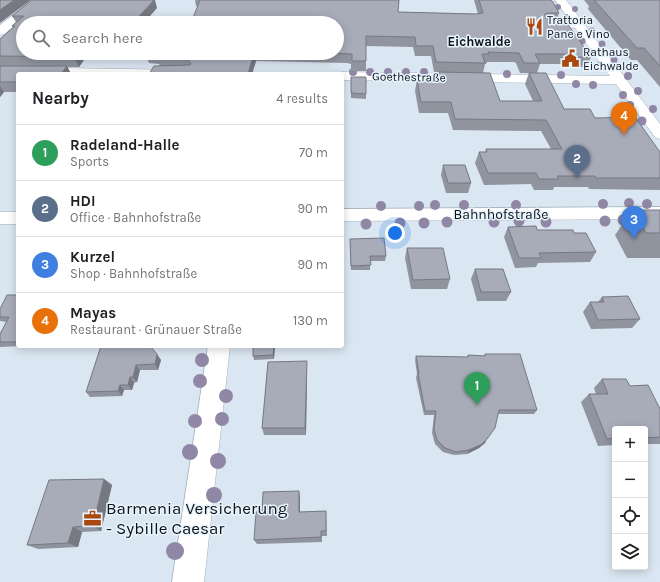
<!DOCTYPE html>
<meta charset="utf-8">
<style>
:root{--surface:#fff;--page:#f2f2f2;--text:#202124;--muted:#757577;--line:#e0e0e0;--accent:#0f766e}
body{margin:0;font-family:Karla,sans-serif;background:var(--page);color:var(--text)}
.controls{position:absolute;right:12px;bottom:12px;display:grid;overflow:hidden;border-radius:4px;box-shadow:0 2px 10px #0003}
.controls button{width:36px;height:36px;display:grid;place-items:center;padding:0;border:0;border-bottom:1px solid var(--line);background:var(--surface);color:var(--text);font:20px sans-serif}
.you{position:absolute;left:395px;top:233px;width:14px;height:14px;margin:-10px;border:3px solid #fff;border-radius:50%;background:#1a73e8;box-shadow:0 0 0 6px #1a73e833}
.badge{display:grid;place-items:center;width:26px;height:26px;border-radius:50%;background:var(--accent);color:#fff;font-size:13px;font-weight:700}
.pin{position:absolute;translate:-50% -33px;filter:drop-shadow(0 1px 2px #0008)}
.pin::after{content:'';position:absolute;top:21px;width:14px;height:12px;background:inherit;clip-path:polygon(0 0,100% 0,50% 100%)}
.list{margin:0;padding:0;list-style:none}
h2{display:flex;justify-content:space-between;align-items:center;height:52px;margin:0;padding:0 16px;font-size:17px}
h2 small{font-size:13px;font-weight:400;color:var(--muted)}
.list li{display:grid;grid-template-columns:26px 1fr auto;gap:12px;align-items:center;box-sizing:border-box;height:56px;padding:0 16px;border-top:1px solid var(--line)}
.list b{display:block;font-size:15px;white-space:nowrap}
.list p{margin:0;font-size:13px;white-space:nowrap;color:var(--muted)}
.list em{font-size:13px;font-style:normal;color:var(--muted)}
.icon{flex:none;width:22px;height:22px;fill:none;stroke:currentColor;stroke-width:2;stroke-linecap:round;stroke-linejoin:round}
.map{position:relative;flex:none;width:660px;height:582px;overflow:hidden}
.search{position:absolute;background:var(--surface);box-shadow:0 2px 10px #0003;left:16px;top:16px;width:328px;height:44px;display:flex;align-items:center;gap:10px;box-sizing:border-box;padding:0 14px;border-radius:22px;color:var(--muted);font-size:15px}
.panel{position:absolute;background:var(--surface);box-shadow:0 2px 10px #0003;left:16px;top:72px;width:328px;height:276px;border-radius:4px}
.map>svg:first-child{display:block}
</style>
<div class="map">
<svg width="660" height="582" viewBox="0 0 660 582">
<rect width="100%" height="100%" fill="#dae6f1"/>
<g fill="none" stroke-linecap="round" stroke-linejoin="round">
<defs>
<polygon id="lane" points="553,24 579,24 582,26 579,28 555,27 552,25"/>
<g id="street">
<polygon points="33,0 45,0 4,34 0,35 0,25"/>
<polygon points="555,0 566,0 660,124 660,139 655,137 616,84 342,80 342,74 337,74 342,72 610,76"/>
<polygon points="0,67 185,70 190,71 192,74 0,75"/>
<polygon points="660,207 660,219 342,221 342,209"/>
<rect x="0" y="212" width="18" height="12"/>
<polygon points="208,346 230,346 204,582 172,582"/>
</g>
</defs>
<use href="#lane" stroke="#a3afb9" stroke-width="1"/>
<use href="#street" stroke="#a3afb9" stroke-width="1"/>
<use href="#lane" fill="#fff" fill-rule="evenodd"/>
<use href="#street" fill="#fff" fill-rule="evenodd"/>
</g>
<g fill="#9087a7">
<circle cx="558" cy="7" r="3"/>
<circle cx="575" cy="9" r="3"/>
<circle cx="566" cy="17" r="3"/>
<circle cx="583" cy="20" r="3.5"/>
<circle cx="592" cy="31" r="3.5"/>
<circle cx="582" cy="41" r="3.5"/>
<circle cx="602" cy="44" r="3.5"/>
<circle cx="590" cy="52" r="3.5"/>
<circle cx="614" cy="60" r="3.5"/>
<circle cx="600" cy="65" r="3.5"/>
<circle cx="353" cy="72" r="4"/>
<circle cx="370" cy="72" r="4"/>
<circle cx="388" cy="72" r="4"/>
<circle cx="406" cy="72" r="4"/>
<circle cx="424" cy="72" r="4"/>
<circle cx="507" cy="74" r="4"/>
<circle cx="561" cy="75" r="4"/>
<circle cx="628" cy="76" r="4"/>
<circle cx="576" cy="84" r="4"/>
<circle cx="593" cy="85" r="4"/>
<circle cx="638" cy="91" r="4"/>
<circle cx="623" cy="95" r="4"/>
<circle cx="630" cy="105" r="4"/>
<circle cx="653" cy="109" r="4"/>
<circle cx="642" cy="121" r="4.5"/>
<circle cx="629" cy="203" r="5"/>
<circle cx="603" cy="204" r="5"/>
<circle cx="647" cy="204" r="5"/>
<circle cx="435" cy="205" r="5"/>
<circle cx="464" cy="205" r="5"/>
<circle cx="516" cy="205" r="5"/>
<circle cx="381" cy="206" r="5"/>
<circle cx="419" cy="206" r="5"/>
<circle cx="623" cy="220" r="5.5"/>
<circle cx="519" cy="221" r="5.5"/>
<circle cx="605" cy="221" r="5.5"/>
<circle cx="447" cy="222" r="5.5"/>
<circle cx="494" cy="222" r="5.5"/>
<circle cx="546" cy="222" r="5.5"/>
<circle cx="400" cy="223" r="5.5"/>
<circle cx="424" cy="223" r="5.5"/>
<circle cx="366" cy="224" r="5.5"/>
<circle cx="202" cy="360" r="7"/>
<circle cx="200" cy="381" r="7"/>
<circle cx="226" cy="396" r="7"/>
<circle cx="222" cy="419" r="7"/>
<circle cx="195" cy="421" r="7"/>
<circle cx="190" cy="452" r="8"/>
<circle cx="218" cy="461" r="8"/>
<circle cx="214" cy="495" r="8"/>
<circle cx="175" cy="551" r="9"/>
</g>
<g fill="#90949f" fill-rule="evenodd">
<path d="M 195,0 L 399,0 L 398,12 L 478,14 L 474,0 L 551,0 L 559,13 L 557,19 L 591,57 L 587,67 L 565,67 L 563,64 L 540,64 L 537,73 L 564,109 L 595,118 L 660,152 L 660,190 L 589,189 L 588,187 L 554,187 L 553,190 L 534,190 L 531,184 L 484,185 L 475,163 L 479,152 L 485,152 L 486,149 L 551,149 L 541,131 L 453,130 L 448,113 L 419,113 L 415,91 L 417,80 L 437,79 L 439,72 L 434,72 L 431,56 L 415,56 L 413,47 L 366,46 L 366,71 L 351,71 L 351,64 L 347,63 L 256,61 L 252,74 L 160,66 L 159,64 L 149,63 L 147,58 L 86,57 L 79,67 L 67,67 L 71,74 L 18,74 L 18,92 L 4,92 L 0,97 L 0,66 L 28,66 L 0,66 L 0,39 L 13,28 L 12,26 L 16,22 L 12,16 L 157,8 L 23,53 L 337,53 L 196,6 ZM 487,62 L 514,62 L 516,63 L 520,73 L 529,73 L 525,84 L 533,101 L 500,101 L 483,73 L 485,64 L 486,64 Z"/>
<polygon points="584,0 660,0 660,87 637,60 631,60 588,9 589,6"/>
<polygon points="351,77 366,94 366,99 351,98"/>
<polygon points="443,165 471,183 468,193 446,193 441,175"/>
<polygon points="632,210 660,210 660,258 627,258 615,235"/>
<polygon points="508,227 537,230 574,233 596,252 590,262 538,263 536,267 515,268 504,237"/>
<polygon points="350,239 386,256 385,261 370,261 370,270 351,270"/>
<polygon points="407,248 450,279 447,289 411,289 405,258"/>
<polygon points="475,269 511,292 506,301 477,301 471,279"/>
<polygon points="18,295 18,346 22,346 0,347 0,334 7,322 0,321 0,309"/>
<polygon points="602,297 640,319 632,328 591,329 583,312 590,302 598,302"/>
<polygon points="101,346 161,360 158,370 140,370 137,382 134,383 132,390 124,390 122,396 90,397 86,392"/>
<polygon points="275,346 274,359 254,360 253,356"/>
<polygon points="485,354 537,410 534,414 498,414 485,443 479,448 467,454 454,455 443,452 435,444 432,433 434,415 424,415 416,378 417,374 415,360 416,356 467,357 468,355 484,356"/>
<polygon points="307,361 307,370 306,435 264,435 262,428"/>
<polygon points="602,379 630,386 660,409 660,444 645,444 645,429 615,429 615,445 598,446 581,402 589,394 596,394 594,388"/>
<polygon points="104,479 112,485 101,531 82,532 78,547 38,549 27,545"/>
<polygon points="300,497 300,512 326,511 327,536 322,536 322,542 257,544 254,540 262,512"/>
</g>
<g fill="#767882">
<polygon points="14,0 31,0 0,23 0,10"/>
<polygon points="154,0 155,0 157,8 144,23 133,23"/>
<polygon points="77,53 84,53 86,57 79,67 74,57"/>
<polygon points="254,53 255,53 256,61 252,74 248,74"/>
<polygon points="67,66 71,74 61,74"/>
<polygon points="0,86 4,92 0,97"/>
<polygon points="274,346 275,346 274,359 273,355"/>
<polygon points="157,354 161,360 158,370 155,364"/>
<polygon points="307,361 307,370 306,435 305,428"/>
<polygon points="136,365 140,370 137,382 133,377"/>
<polygon points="130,377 134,383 132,390 128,385"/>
<polygon points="120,385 124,390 122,396 118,391"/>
<polygon points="487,439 485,443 479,448 467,454 469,450"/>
<polygon points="104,479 112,485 101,531 93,526"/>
<polygon points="299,491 300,497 300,517 299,512"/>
<polygon points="73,527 82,532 78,547 68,543"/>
</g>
<g fill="#a8acb9" stroke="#767882">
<polygon points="0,0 14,0 0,10"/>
<polygon points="32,0 154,0 133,23 23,23 23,53 77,53 74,57 0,56 0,39 15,26 12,26 24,16 12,16"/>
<polygon points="200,0 399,0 398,12 476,14 483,13 479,0 551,0 553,2 559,13 547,13 545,14 545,17 549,19 564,19 591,57 569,57 567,54 535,54 540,63 524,63 519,53 517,53 488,52 489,54 482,54 485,63 436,62 433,46 416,46 415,37 366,36 366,61 352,61 352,54 328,53 337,53 337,23 191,23"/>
<polygon points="594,0 660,0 660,66 644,48 637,48"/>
<polygon points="146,53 254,53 248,74 149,74 154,66 190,65 191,63 188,60 158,58 160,54"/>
<polygon points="0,66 67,66 61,74 18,74 18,82 0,82"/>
<polygon points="439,72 490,73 500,101 542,101 529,73 546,73 564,109 590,109 595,118 635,117 660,152 660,178 596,178 595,176 557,176 559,179 539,179 536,173 488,173 479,152 487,152 486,149 562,149 546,120 455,119 451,102 421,102 417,80 440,79"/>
<polygon points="351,77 366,77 366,94 351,93"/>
<polygon points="443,165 465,165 471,183 448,183"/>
<polygon points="632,210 660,210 660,233 646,233"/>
<polygon points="536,226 537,230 573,230 574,233 586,233 596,252 539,253 541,258 519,258 508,227"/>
<polygon points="384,238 386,256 370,256 371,265 351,266 350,239"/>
<polygon points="407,248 443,248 450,279 413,280"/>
<polygon points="475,269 503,269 511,292 481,292"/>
<polygon points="7,295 18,295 18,340 17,342 0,342 0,334 9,317 0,317 0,309"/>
<polygon points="628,296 640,319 598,320 590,302 604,302 602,297"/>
<polygon points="101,346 150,346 157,354 155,364 136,365 133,377 130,377 128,385 120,385 118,391 86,392"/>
<polygon points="253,346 274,346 273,355 253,356"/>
<polygon points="485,354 520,354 537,410 499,410 495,428 487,439 482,444 469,450 456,452 445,448 437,440 434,429 436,411 425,411 418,373 419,373 416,356 468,357 468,355 485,356"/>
<polygon points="307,361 305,428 262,428 268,362"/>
<polygon points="602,379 626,379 630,386 648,385 660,409 660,437 645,438 645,429 615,429 615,438 607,439 589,394 608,394"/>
<polygon points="104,479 93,526 73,527 68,543 27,545 49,480"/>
<polygon points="299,491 299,512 326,511 326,531 321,531 321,537 254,540 256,512 262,512 263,492"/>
</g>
<defs>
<symbol id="restaurant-bare" viewBox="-9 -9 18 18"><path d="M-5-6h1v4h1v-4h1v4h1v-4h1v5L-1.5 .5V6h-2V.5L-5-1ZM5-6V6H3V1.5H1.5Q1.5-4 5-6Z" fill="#aa480e" stroke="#e7f4fe" stroke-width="2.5" paint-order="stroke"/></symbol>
<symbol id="civic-bare" viewBox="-9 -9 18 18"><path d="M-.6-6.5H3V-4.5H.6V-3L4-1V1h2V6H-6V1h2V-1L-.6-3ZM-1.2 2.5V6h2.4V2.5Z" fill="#aa480e" stroke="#e7f4fe" stroke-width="2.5" paint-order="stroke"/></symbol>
<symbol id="office-bare" viewBox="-9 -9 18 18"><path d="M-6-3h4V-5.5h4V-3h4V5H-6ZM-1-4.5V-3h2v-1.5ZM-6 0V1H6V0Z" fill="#aa480e" stroke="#e7f4fe" stroke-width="2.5" paint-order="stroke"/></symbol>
</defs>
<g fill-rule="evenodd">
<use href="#restaurant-bare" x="522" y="14" width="25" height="25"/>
<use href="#civic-bare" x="558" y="46" width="25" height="25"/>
<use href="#office-bare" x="80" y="506" width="25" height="25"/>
</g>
<g text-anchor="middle" stroke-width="3" stroke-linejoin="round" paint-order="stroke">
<g font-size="12" fill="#101418" stroke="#e7f4fe" text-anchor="start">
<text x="547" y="24">Trattoria<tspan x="547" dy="14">Pane e Vino</tspan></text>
<text x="583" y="56">Rathaus<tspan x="583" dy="14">Eichwalde</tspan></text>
</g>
<g font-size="12" fill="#101418" stroke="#e7f4fe">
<text transform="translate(409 77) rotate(1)" y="4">Goethestraße</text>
</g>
<g font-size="13" font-weight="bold" fill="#101418" stroke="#e7f4fe">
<text x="479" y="46">Eichwalde</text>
</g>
<g font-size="14" fill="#101418" stroke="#e7f4fe">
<text x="501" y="219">Bahnhofstraße</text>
</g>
<g font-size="17" fill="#101418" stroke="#e7f4fe" text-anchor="start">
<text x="106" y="514">Barmenia Versicherung<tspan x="106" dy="20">- Sybille Caesar</tspan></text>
</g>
</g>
</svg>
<div class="controls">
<button>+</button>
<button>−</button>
<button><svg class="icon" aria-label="locate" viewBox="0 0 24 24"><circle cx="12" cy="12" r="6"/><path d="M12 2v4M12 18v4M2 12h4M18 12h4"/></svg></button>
<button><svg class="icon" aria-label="layers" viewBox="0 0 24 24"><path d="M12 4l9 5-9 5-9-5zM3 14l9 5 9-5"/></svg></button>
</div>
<div class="you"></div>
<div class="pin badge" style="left:477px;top:405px;background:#2e9e5b">1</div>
<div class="pin badge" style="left:577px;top:178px;background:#5c6f8a">2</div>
<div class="pin badge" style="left:634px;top:239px;background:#3f7fe0">3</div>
<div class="pin badge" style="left:624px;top:135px;background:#e8710a">4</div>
<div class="search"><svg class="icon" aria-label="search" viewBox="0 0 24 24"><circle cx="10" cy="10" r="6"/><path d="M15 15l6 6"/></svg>Search here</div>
<section class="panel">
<h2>Nearby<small>4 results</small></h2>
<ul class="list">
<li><span class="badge" style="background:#2e9e5b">1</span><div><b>Radeland-Halle</b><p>Sports</p></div><em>70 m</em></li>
<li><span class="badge" style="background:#5c6f8a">2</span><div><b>HDI</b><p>Office · Bahnhofstraße</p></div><em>90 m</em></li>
<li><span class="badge" style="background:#3f7fe0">3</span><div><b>Kurzel</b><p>Shop · Bahnhofstraße</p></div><em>90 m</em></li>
<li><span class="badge" style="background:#e8710a">4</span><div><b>Mayas</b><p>Restaurant · Grünauer Straße</p></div><em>130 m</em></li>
</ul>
</section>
</div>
